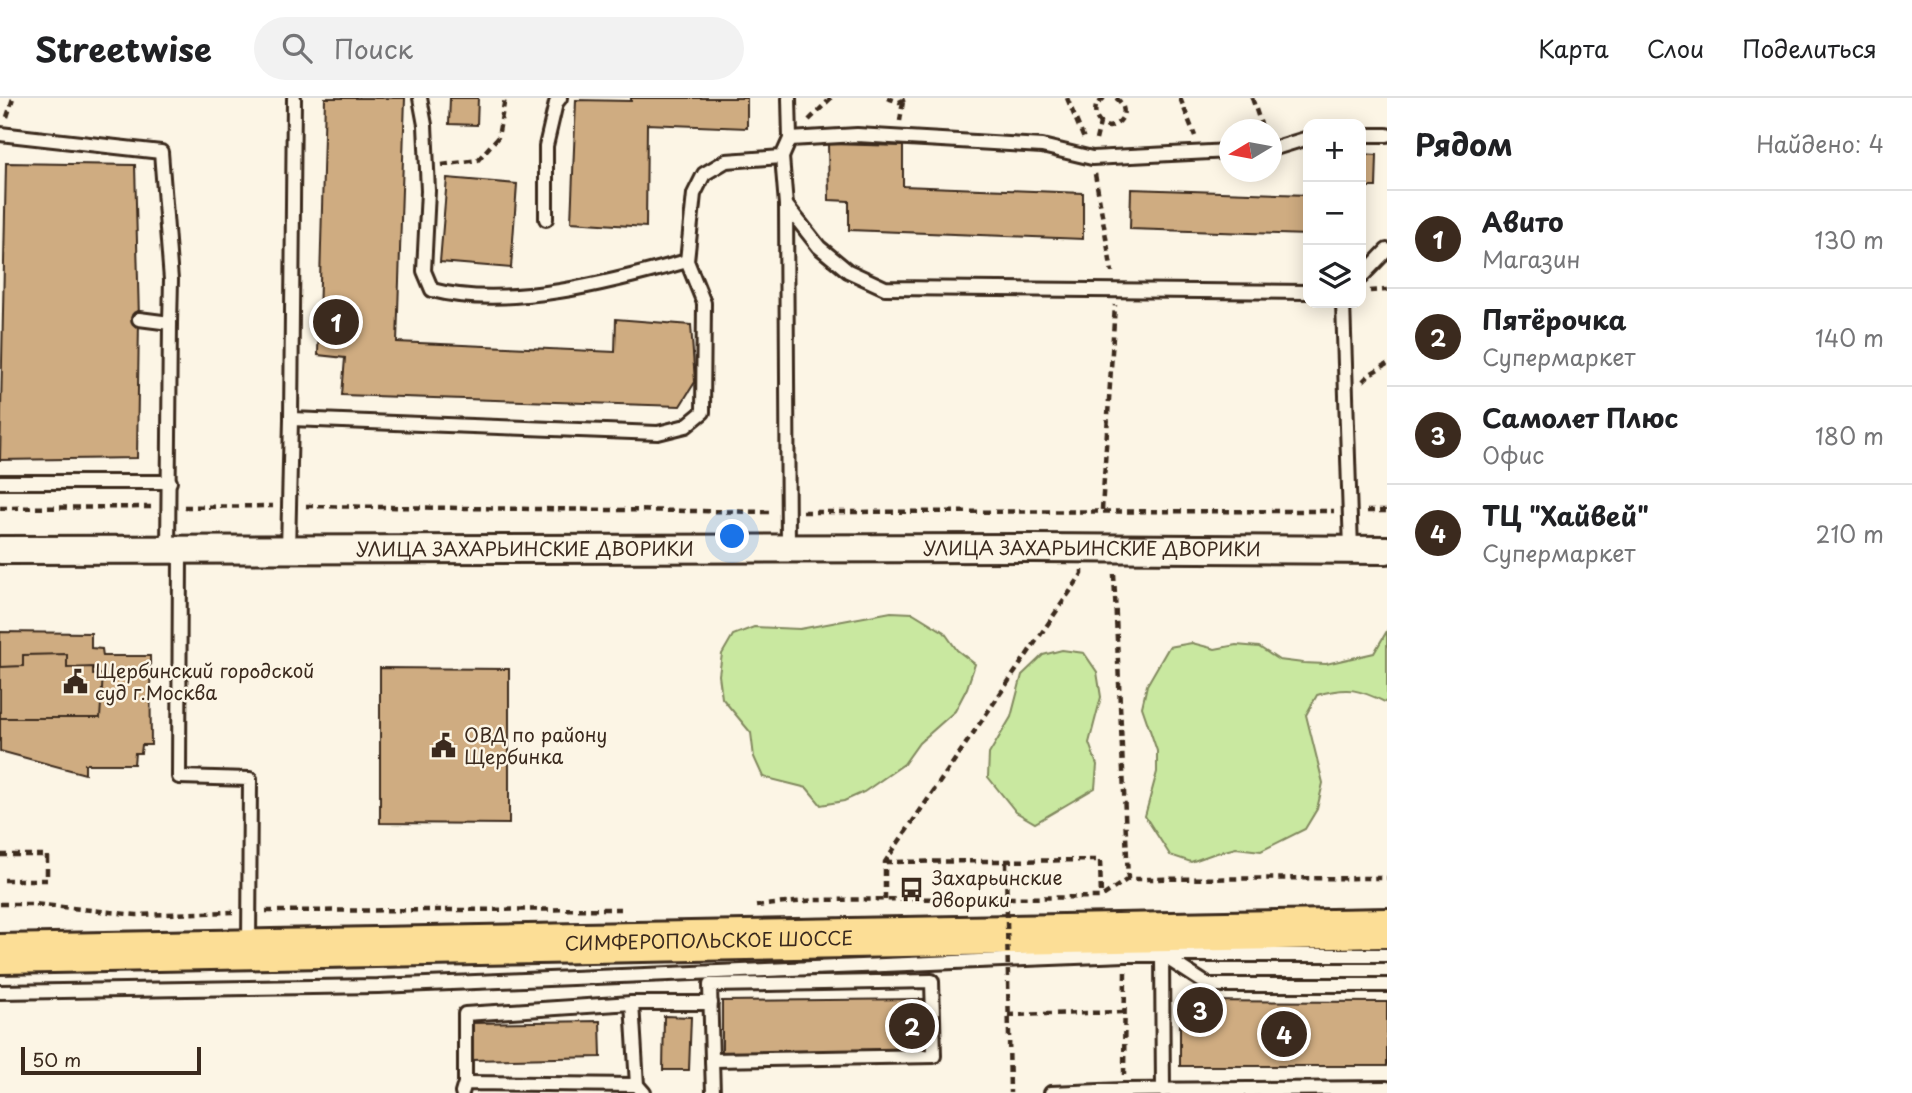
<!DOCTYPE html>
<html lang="ru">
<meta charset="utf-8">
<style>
:root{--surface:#fff;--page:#f2f2f2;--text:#202124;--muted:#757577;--line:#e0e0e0;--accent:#3b2a1e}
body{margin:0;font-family:"Playpen Sans",sans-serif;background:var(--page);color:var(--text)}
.controls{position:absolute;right:21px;top:21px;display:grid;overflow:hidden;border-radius:14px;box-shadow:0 4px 18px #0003}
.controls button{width:63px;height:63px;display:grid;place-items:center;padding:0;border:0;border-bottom:2px solid var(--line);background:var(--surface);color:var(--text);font:35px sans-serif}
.compass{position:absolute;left:1219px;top:21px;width:63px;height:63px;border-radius:50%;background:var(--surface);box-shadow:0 4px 18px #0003;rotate:260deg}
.scale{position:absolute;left:21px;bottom:18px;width:180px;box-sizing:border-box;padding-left:7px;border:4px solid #3b2a1e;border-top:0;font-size:19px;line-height:24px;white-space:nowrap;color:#3b2a1e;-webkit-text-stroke:5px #fcf5e5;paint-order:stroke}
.you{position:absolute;left:733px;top:439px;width:24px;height:24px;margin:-18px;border:5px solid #fff;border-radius:50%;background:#1a73e8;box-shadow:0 0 0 10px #1a73e833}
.badge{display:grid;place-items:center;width:46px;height:46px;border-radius:50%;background:var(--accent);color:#fff;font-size:23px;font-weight:700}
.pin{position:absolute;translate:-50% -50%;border:4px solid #fff;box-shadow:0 2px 7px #0006}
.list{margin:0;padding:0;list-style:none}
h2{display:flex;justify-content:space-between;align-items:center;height:91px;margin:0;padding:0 28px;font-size:30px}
h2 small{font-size:23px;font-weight:400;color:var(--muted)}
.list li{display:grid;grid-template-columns:46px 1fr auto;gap:21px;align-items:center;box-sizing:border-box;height:98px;padding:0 28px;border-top:2px solid var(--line)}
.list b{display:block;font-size:26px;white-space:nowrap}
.list p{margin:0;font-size:23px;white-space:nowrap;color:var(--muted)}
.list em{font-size:23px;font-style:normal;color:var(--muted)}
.icon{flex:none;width:38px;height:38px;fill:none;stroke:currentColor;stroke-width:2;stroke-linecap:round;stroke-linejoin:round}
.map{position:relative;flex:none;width:1387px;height:995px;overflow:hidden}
header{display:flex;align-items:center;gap:42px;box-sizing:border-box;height:98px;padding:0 35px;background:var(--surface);border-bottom:2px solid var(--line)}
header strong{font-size:33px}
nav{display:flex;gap:38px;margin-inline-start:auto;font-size:24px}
.search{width:490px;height:63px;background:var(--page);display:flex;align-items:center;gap:18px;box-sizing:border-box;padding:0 24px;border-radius:38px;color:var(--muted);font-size:26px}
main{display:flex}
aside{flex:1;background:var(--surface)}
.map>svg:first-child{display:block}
</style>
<header>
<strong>Streetwise</strong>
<div class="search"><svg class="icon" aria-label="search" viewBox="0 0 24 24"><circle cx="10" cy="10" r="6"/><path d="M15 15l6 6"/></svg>Поиск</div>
<nav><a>Карта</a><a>Слои</a><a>Поделиться</a></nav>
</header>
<main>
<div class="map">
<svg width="1387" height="995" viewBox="0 0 1387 995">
<rect width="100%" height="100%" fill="#fcf5e5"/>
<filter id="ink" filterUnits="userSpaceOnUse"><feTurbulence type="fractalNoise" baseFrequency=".0143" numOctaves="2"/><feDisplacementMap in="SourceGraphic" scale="14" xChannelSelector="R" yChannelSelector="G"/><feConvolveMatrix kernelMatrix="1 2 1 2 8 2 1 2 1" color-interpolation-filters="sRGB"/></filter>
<g filter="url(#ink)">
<g fill="#c9e8a0" stroke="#82895f" stroke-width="2">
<polygon points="891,514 913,515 944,534 957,552 975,566 967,590 955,613 919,645 904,666 864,694 844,703 821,707 807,690 763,679 754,659 751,635 722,600 719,577 722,556 733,537 754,529 800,531"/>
<path d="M 1387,533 L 1387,605 C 1359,591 1348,588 1317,597 L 1306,617 L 1323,685 L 1317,711 L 1305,731 L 1261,753 L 1236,750 L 1213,756 L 1191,764 L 1170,757 L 1145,718 L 1157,674 L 1157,653 L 1142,609 L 1147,587 L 1169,549 L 1192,545 L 1215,551 L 1236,547 L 1259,549 L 1279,562 L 1303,565 L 1326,566 L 1374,555 Z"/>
<polygon points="1062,552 1084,555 1097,574 1101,599 1089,645 1097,667 1095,690 1035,725 1016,714 988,679 989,656 1011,619 1022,577 1043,557"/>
</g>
<g fill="#cfac81" stroke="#3b2a1e" stroke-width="2">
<polygon points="325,0 405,0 397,244 615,254 616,221 691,227 695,284 680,308 342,297 345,260 318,257"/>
<polygon points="450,0 478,0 477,27 449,26"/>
<polygon points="631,0 747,0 747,30 647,26 646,129 571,124 576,2 631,3"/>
<polygon points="828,46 903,48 903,88 1083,95 1083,141 849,132 849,103 829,102"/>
<polygon points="1361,56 1377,57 1376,89 1361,89"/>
<polygon points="6,65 135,67 139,221 137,360 0,362"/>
<polygon points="447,80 517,86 511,170 440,164"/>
<polygon points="1131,91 1308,97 1308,137 1130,131"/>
<polygon points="0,534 91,535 91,550 102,551 103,558 150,558 151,647 142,647 141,655 135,655 134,666 85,666 85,676 0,653"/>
<polygon points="67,556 67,570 93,569 93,577 103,576 100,620 0,620 0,569 23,568 23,557"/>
<polygon points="380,570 509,571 509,726 380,725"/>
<polygon points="924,901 925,953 722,955 722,903"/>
<polygon points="1180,903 1387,904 1387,968 1180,968"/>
<polygon points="664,918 691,919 689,972 663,972"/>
<polygon points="600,923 601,959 471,962 471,925"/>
</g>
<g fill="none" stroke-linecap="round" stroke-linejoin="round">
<defs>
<g id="lane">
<polyline points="294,0 291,321 658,335 686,328 703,314 704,205 687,163 694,96 704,76 726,63 782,59 786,107"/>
<path d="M 420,0 L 425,27 L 428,93 L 424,173 L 432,192 C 508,212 613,184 687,163"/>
<polyline points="0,36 161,54 171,182 170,225"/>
<polyline points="1361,37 1387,37"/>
<polyline points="790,41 857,37 1042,48 1092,60 1230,53"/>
<polyline points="1272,51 1308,40"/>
<polyline points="782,59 790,41 789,0"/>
<polyline points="546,121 546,48 556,5 560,0"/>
<polyline points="1361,179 1387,152"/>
<polyline points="1343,205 1351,452"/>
<polyline points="139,221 170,225 168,453"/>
<polyline points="0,384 170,384"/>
<polyline points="788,451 786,107 819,149 848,173 885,190 1308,194"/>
<polyline points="180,453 179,679 250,681 249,849"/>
<polyline points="288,453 291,321"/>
<polyline points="1162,857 1208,887 1387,887"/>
<polyline points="1162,857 1163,992"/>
<polygon points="932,883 934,958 712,962 710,887"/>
<polyline points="0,894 378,888 1125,857 1387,857"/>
<polyline points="632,905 637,987 644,995"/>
<polyline points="712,962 713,995"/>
<polyline points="465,985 465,916 632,905 711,905"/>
<polyline points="462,995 465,985 637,987"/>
<polyline points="1051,995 1124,992 1387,990"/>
</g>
<g id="street">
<path id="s1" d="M 0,452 L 1033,450 L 1387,452"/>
</g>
<g id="primary">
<path id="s2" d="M 0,856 L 1387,830"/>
</g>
</defs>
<use href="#lane" stroke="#3b2a1e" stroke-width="18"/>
<use href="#street" stroke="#3b2a1e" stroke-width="32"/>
<use href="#primary" stroke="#3b2a1e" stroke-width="44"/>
<g stroke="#3b2a1e" stroke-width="4.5" stroke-dasharray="7 5" stroke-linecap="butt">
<polyline points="887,0 899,4 908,0"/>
<polyline points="1067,0 1084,41"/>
<path d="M 1104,0 L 1096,8 C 1093,19 1099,27 1109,29 C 1125,25 1129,10 1116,0"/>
<polyline points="1180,0 1195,38"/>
<polyline points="1252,0 1263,32"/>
<polyline points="7,19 13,0"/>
<polyline points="809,22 831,0"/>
<polyline points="900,23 903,3"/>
<polyline points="1096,42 1100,25"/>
<polyline points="442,67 478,62 498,39 505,0"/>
<polyline points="1095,76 1112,174"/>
<polyline points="1370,193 1387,192"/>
<polyline points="1363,283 1370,276 1387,266"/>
<polyline points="306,408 770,414"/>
<polyline points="184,409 273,408"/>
<polyline points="0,410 151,409"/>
<polyline points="1102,412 1115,207"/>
<polyline points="1367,413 1387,413"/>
<polyline points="803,414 1334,413"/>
<polyline points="1114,476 1128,781"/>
<polyline points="0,757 47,757 47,782 0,782"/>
<polyline points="885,764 1100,762 1101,799"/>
<polyline points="885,802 885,764 1082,476 1082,472"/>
<polyline points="0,806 34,806 137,817 233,814"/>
<polyline points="756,808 815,802 1101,799 1128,781 1387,780"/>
<polyline points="266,813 621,811"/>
<polyline points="1008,917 1125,914"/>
<polyline points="1124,977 1125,874"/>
</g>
<use href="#lane" stroke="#fcf5e5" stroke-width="12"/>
<use href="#street" stroke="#fcf5e5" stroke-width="26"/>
<use href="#primary" stroke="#fcde96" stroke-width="38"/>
<polyline stroke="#3b2a1e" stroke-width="4.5" stroke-dasharray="7 5" stroke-linecap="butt" points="1006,764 1010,995"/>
</g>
</g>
<defs>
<symbol id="civic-bare" viewBox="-9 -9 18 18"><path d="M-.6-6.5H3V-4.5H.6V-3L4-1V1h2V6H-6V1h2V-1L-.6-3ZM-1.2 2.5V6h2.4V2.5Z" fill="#3b2a1e" stroke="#fcf5e5" stroke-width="2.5" paint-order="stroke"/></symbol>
<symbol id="bus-bare" viewBox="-9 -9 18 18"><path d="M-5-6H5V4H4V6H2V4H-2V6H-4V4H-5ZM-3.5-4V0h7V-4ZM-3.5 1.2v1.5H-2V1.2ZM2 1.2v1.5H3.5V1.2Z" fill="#3b2a1e" stroke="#fcf5e5" stroke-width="2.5" paint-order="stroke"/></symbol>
</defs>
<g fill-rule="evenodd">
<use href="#civic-bare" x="58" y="566" width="35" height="35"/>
<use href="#civic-bare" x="426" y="630" width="35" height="35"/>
<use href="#bus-bare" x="894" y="774" width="35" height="35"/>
</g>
<g text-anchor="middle" stroke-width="5" stroke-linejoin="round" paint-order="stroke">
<g font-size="19" fill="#3b2a1e" stroke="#fcf5e5">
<text dy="7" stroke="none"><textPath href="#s1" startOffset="1092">УЛИЦА ЗАХАРЬИНСКИЕ ДВОРИКИ</textPath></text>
<text dy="7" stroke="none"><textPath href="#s1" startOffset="525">УЛИЦА ЗАХАРЬИНСКИЕ ДВОРИКИ</textPath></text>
<text dy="7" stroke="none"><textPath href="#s2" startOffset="709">СИМФЕРОПОЛЬСКОЕ ШОССЕ</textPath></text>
</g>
<g font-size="19" fill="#3b2a1e" stroke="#fcf5e5" text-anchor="start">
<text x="95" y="580">Щербинский городской<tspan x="95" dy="22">суд г.Москва</tspan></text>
<text x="464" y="644">ОВД по району<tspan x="464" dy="22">Щербинка</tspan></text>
<text x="932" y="787">Захарьинские<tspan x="932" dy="22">дворики</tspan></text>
</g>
</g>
</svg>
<div class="controls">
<button>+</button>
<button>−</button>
<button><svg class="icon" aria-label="layers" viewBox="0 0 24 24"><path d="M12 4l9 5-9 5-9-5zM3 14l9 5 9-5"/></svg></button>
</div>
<svg class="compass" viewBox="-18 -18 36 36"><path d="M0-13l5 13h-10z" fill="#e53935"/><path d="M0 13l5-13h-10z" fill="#757577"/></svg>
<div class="scale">50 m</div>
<div class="you"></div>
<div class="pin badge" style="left:336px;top:224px">1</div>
<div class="pin badge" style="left:912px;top:928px">2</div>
<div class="pin badge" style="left:1200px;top:912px">3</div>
<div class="pin badge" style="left:1284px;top:936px">4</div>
</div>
<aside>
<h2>Рядом<small>Найдено: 4</small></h2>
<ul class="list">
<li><span class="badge">1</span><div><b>Авито</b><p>Магазин</p></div><em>130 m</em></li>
<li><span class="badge">2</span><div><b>Пятёрочка</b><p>Супермаркет</p></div><em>140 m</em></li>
<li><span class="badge">3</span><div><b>Самолет Плюс</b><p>Офис</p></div><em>180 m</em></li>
<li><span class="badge">4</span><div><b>ТЦ &quot;Хайвей&quot;</b><p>Супермаркет</p></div><em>210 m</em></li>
</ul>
</aside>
</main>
